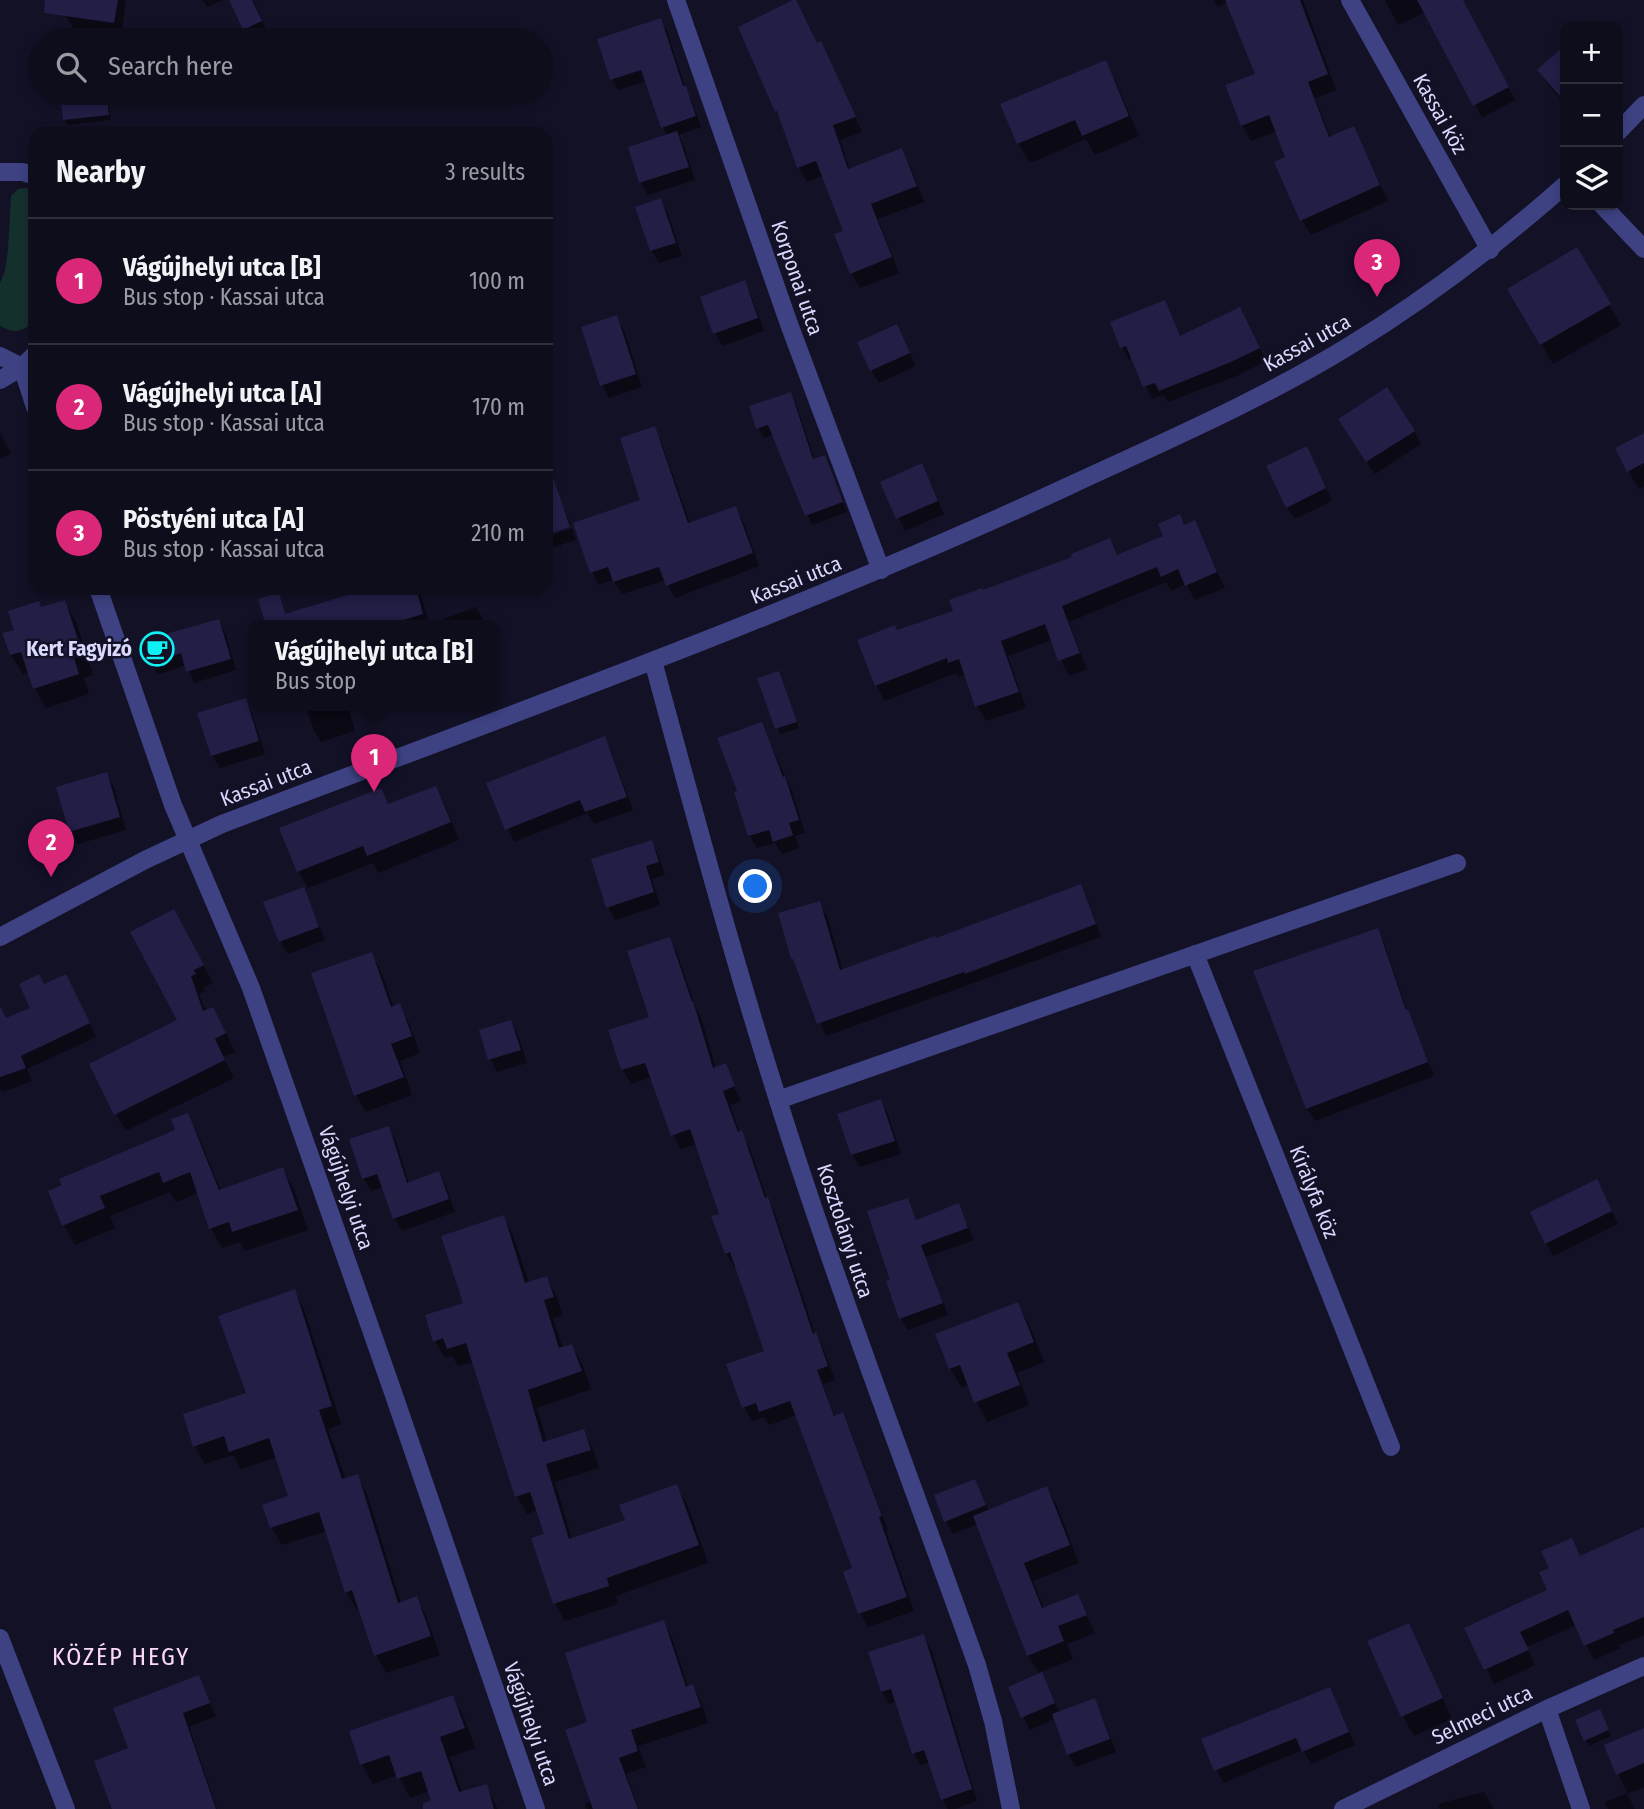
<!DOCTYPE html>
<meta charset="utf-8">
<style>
:root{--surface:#0e0d1c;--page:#1c1b29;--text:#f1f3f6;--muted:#9b9ca3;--line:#2e2d3b;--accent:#db2777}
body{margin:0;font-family:"Fira Sans Condensed",sans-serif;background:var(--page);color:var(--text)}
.controls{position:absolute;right:21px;top:21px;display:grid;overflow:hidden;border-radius:14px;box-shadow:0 4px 10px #0003}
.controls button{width:63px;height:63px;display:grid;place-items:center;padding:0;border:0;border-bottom:2px solid var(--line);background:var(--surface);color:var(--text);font:35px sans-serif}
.you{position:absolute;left:756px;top:887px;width:24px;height:24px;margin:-18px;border:5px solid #fff;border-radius:50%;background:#1a73e8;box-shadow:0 0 0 10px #1a73e833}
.badge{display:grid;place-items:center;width:46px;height:46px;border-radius:50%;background:var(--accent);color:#fff;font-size:23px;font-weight:700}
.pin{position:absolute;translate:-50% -58px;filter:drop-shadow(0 2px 4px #0008)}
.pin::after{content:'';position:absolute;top:37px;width:24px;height:21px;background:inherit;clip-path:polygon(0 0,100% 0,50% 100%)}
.popup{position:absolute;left:248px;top:620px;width:252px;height:91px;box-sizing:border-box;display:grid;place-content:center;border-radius:14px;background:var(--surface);filter:drop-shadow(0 2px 5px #0005);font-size:23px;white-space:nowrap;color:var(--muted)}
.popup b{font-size:26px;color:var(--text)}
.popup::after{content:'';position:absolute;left:50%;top:100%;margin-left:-14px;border:14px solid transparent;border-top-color:var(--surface)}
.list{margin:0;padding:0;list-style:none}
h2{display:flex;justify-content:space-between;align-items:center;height:91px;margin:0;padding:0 28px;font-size:30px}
h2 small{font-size:23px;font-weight:400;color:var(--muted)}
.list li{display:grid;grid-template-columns:46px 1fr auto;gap:21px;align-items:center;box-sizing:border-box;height:126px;padding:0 28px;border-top:2px solid var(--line)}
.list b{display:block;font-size:26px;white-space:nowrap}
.list p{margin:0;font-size:23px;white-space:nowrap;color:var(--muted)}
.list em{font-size:23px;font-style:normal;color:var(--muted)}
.icon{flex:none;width:38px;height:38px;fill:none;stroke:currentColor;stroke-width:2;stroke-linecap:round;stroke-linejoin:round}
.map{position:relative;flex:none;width:1644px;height:1809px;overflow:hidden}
.search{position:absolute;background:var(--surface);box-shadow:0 4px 10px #0003;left:28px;top:28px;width:525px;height:77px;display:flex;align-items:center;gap:18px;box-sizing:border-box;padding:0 24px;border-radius:38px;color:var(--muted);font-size:26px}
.panel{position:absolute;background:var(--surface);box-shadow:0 4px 10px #0003;left:28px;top:126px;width:525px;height:469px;border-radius:21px}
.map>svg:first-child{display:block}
</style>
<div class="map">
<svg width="1644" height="1809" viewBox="0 0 1644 1809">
<rect width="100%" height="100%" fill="#131126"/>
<path fill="#14302d" d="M 28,188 L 35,193 L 35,320 C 24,332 14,334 0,326 L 0,283 L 5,271 L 8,250 L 11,196 L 18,189 Z"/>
<g fill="#0007">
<polygon points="69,0 126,0 121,36 74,29 66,16"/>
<polygon points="203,0 223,0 207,7"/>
<polygon points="231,0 253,0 271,40 251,40"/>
<polygon points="1214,0 1303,0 1336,90 1315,98 1331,138 1353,128 1388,201 1311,235 1302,220 1287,158 1277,131 1251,141 1242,125 1257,75 1228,2 1218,7"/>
<polygon points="1385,0 1446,0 1478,31 1515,100 1482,118 1426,12 1398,25"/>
<polygon points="660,21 667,31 685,87 691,98 701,127 678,135 684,146 695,180 648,195 640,182 667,136 647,81 618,90 612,79"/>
<polygon points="329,30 335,40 313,40"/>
<polygon points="817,44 828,58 862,132 840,140 850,170 901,150 910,165 924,202 878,219 899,273 860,288 851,273 845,232 823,176 807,182 799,167 784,124 776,111"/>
<polygon points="1565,47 1565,104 1547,83 1539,70"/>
<polygon points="1105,62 1116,82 1139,136 1095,155 1086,139 1030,163 1018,143"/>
<polygon points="62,93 107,93 111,120 68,125 65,120"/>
<polygon points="298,93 325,93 305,105"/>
<polygon points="661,200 668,213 682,256 659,263 652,251 637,208"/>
<polygon points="1577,250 1621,325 1553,364 1509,289"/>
<polygon points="744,283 751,295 764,331 722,346 715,333"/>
<polygon points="1165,302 1181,338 1247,322 1266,361 1239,375 1168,402 1163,395 1152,399 1133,358 1129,360 1122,347"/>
<polygon points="616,317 624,330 642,387 609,398 602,385"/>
<polygon points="896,326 916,366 879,383 871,370"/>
<polygon points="790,394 796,404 815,461 824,457 847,512 812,525 774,434 764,438 758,428"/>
<polygon points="654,429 661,441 690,524 736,508 743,521 759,566 675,598 665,580 622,594 613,580 599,585 592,572 643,501"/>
<polygon points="1414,431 1421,444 1375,474 1347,432"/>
<polygon points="0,433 11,453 0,459"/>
<polygon points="1644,435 1644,486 1639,489 1628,471"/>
<polygon points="1313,461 1332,501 1295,519 1287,507"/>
<polygon points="928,478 944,514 905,531 882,483"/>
<polygon points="557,493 571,525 546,533 546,497"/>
<polygon points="1180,517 1185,526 1194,522 1225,588 1195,600 1186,584 1171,591 1166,582 1069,622 1087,669 1069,676 1052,640 1008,656 1026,708 986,721 977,706 966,675 958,677 956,673 885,701 876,685 896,632 955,612 982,592 1074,558 1109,540 1118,557 1165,537"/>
<polygon points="572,528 576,540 551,548 546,537"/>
<polygon points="159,588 182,588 162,594"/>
<polygon points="378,588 419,588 430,626 296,626"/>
<polygon points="64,602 76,621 93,675 84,678 89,694 46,708 35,688 30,672 23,674 11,655 16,631 41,609"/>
<polygon points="476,607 486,626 440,626 438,621"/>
<polygon points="218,621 225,632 236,670 194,683 186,665 158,675 151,663"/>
<polygon points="495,652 499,664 495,666"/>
<polygon points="779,673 799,728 780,734 759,679"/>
<polygon points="245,700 252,713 265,754 220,768 212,755"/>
<polygon points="306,706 348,706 355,731 321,742 313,729"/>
<polygon points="761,724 792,791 805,833 795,836 799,848 782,854 775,843 757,848 750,836 736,793 740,792"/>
<polygon points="604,739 611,751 633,810 594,824 587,813 514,842 488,784"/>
<polygon points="106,774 114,787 126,830 78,844 71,831"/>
<polygon points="435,788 445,805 459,840 378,873 373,863 308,888 298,871 380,790 390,806"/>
<polygon points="651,842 658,854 665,875 652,879 660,905 615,920 608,907"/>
<polygon points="1080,886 1087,899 1101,937 826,1036 793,959 819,903 827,916 843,971 935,940"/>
<polygon points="303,889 325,940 288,954 280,941"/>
<polygon points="184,928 213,983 203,988 205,992 199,994 206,1012 223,1027 235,1052 223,1057 234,1078 126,1131 116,1114 180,1021"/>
<polygon points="1377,931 1384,943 1408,1013 1434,1076 1315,1121 1307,1109 1256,972"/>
<polygon points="669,939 677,953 696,1008 701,1017 716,1069 725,1066 741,1101 730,1105 740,1133 749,1146 767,1199 775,1213 815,1334 823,1348 835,1380 823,1384 835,1417 842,1415 850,1429 888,1530 886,1531 914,1611 868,1627 860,1613 845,1573 855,1569 797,1415 769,1425 764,1417 752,1421 744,1407 766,1352 737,1266 734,1267 726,1253 721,1215 697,1144 681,1149 673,1135 652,1077 631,1084 623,1070 611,1031 652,1019"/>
<polygon points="371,954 381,971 394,1008 399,1006 409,1023 420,1053 400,1061 412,1095 366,1112 356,1095 313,974"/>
<polygon points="44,986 73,989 96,1037 27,1069 32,1081 2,1092 0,1088 0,1022 33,1009"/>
<polygon points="511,1022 518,1035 527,1063 497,1072 490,1059"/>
<polygon points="881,1101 888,1114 901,1154 860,1167 852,1154"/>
<polygon points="187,1115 198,1135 221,1191 283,1170 294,1189 308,1230 245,1251 240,1242 222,1248 211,1228 198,1193 176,1202 170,1192 110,1216 115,1228 75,1245 64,1225 177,1131"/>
<polygon points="389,1129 396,1141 409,1184 439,1173 446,1186 455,1212 402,1231 395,1218 383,1187 371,1191 363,1178"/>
<polygon points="1604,1194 1618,1224 1553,1256 1546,1243"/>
<polygon points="908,1200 917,1221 959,1206 974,1240 926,1257 948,1315 908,1330 901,1318 892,1281"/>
<polygon points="503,1217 513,1235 529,1283 546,1278 556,1295 563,1315 553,1318 563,1349 572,1346 582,1364 591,1389 537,1408 547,1442 583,1431 593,1448 599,1468 555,1482 572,1540 627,1521 676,1486 687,1504 708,1563 616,1596 618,1604 565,1621 555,1603 546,1535 538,1510 527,1514 517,1496 473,1362 458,1366 452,1356 445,1358 435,1341 465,1304"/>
<polygon points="294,1291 304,1309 341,1424 328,1429 346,1480 357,1476 367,1494 401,1603 416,1598 426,1616 440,1655 386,1673 376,1655 360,1609 357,1610 346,1592 327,1531 282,1545 271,1527 291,1497 277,1457 241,1469 233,1455 205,1464 195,1446 248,1394"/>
<polygon points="1018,1305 1029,1324 1044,1362 1017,1373 1029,1405 987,1422 969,1385 962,1388 950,1368"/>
<polygon points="975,1481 989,1511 1047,1488 1057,1506 1079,1563 1033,1581 1044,1609 1077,1596 1095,1633 1067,1644 1073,1659 1040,1672 1060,1713 1094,1700 1101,1713 1116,1752 1076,1767 1068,1754 1055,1719 1030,1730 1023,1717 1040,1675 1028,1656 978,1524 953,1534 946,1521"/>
<polygon points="1644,1541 1644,1635 1619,1645 1621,1648 1594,1660 1576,1625 1527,1647 1535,1665 1494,1684 1467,1628 1549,1591 1581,1557"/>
<polygon points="663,1622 672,1637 688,1688 693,1686 701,1701 708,1723 638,1746 646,1767 626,1774 639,1809 587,1809 585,1804 593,1801 590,1724"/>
<polygon points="1408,1625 1419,1645 1452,1719 1414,1736 1403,1716"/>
<polygon points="924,1637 931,1648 977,1801 955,1809 948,1809 942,1799 930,1762 920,1765 914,1753 897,1701 889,1704 882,1692 870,1654"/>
<polygon points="198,1677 216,1716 189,1727 217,1809 122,1809 130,1749"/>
<polygon points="1329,1690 1355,1745 1311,1764 1303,1750 1223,1783 1203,1739"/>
<polygon points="453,1697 464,1717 475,1748 450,1757 462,1793 486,1786 498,1809 435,1809 430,1791 410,1798 398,1775 373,1784 362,1764"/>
<polygon points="1602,1717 1611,1736 1589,1746 1586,1740"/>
<polygon points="1644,1730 1644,1787 1627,1794 1635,1809 1608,1809 1605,1802 1628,1793 1618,1774"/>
<polygon points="1484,1792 1494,1809 1440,1809 1438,1804"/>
</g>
<g fill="#221e46">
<polygon points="45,0 118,0 114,23 44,13"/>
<polygon points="229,0 252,0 262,21 243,30"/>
<polygon points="793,0 796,0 817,43 821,41 856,117 833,125 848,169 902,148 917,186 871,204 892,257 850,274 834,234 843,231 816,161 797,168 777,111 775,112 738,27"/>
<polygon points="1225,0 1300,0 1328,74 1308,82 1329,137 1354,126 1380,185 1300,221 1274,162 1285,157 1269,115 1241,126 1225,85 1255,74"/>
<polygon points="1417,0 1463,0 1509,87 1473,106"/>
<polygon points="661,18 683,86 686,86 696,116 661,128 641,70 610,80 597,39"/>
<polygon points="1565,45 1565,102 1537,70"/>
<polygon points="1106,60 1129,116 1082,136 1075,120 1017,144 1000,104"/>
<polygon points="60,93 106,93 109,115 63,120"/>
<polygon points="677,131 689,167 639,183 628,147"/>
<polygon points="661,198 676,243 650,251 635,207"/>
<polygon points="1577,247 1611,304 1540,345 1507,289"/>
<polygon points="745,280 758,318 713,334 700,297"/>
<polygon points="1165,300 1180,336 1240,307 1260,348 1231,362 1159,391 1155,383 1143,387 1126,346 1120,348 1110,322"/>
<polygon points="617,315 636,374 600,386 581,327"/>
<polygon points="897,324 910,353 870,371 857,342"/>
<polygon points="1387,387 1415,431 1366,462 1338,419"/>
<polygon points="791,392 813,459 825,455 843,502 805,516 768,425 756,429 749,406"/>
<polygon points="655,426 688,523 736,506 753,553 666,586 659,567 613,582 608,567 590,573 573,523 640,500 620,438"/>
<polygon points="1644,433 1644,463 1627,472 1615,448"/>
<polygon points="1307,446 1326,488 1286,508 1266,466"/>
<polygon points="922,463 938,501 896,519 880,482"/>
<polygon points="546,468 550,468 570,527 546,535"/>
<polygon points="1180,514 1184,525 1195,520 1217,572 1185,586 1178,569 1161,577 1157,567 1062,606 1080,653 1058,661 1045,624 1001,641 1019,692 975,707 959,659 948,663 947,658 875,686 857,640 895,625 897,630 953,611 949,600 982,588 983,590 1072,557 1071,554 1110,538 1117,555 1163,536 1158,524"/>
<polygon points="360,588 416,588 423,614 384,626 266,626 258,599 279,593 285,614 358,592"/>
<polygon points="65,600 83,655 74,658 79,674 33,689 21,652 10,655 2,633 14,630 8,611 39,601 41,607"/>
<polygon points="219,619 231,659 186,672 181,653 150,664 141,641"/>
<polygon points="779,671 797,722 775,729 757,678"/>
<polygon points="246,698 259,741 211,756 197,713"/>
<polygon points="762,722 783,777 785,776 799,820 789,823 793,835 773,842 769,830 748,836 734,792 737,791 717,738"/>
<polygon points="605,736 627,797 585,812 580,800 505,830 486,783"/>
<polygon points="107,772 120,817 69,832 56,787"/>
<polygon points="436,786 451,822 367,856 363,846 297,872 279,828 381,788 388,804"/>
<polygon points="652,840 659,862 646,866 654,892 606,908 591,859"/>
<polygon points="1081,884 1096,924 965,974 964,972 817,1024 793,959 791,959 778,913 820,901 840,970 935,936 936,938"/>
<polygon points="304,887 319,927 279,942 263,902"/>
<polygon points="174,909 204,965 194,970 196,974 191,976 203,1011 213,1007 226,1033 215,1039 225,1060 114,1115 89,1064 177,1020 130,932"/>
<polygon points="1378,928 1406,1010 1408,1009 1428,1062 1306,1109 1253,971"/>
<polygon points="670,937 692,1002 693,1001 713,1068 726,1063 735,1086 723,1091 738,1132 742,1130 765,1198 768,1197 813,1334 816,1332 828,1366 817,1370 834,1416 843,1412 882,1516 879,1517 907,1597 858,1614 843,1572 852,1568 790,1401 759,1412 756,1403 742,1408 726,1364 764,1351 730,1252 725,1254 711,1216 719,1214 690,1129 671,1136 645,1063 621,1070 608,1030 649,1017 627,951"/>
<polygon points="372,952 391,1007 400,1003 412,1036 391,1044 404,1077 354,1096 311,973"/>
<polygon points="39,974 44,984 66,974 90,1023 21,1056 26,1068 0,1077 0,1006 6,1018 30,1008 19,984"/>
<polygon points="511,1020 521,1050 488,1060 479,1030"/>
<polygon points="881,1099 895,1141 851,1155 837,1114"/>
<polygon points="188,1113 219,1190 283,1167 298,1210 232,1232 229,1222 209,1229 190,1172 163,1183 159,1172 100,1196 105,1208 62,1226 48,1191 62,1185 59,1179 175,1130 171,1119"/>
<polygon points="389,1126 407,1183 439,1171 449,1199 393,1219 377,1174 362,1179 349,1139"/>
<polygon points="1597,1179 1612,1211 1545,1244 1530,1212"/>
<polygon points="908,1198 916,1220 959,1203 968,1228 921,1245 943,1303 899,1319 886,1281 890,1280 867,1211"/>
<polygon points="504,1215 525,1283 547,1276 554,1297 544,1300 559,1348 572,1344 582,1371 528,1390 543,1442 584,1429 591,1450 546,1464 569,1539 625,1520 619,1505 677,1484 699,1545 607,1578 609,1586 553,1604 531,1538 544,1534 530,1492 515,1497 466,1343 447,1349 443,1338 433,1342 425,1315 463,1303 441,1236"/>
<polygon points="295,1289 332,1406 319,1410 342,1479 358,1474 398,1603 417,1596 431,1636 374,1656 352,1590 345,1593 319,1512 270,1528 262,1505 288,1496 269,1438 229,1452 224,1436 193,1447 183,1414 246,1393 218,1316"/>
<polygon points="1018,1302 1034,1342 1007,1353 1020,1385 974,1403 960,1365 949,1369 935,1334"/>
<polygon points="975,1479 986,1505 944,1522 934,1495"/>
<polygon points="1047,1486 1070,1545 1024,1563 1042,1608 1078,1594 1087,1615 1058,1626 1064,1641 1027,1656 973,1516"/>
<polygon points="1644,1527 1644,1617 1613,1630 1614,1633 1584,1646 1568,1610 1520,1632 1529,1650 1484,1670 1464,1628 1547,1590 1539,1572 1549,1568 1541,1551 1572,1538 1580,1556"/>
<polygon points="664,1620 686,1687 693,1684 701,1707 631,1730 638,1751 619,1758 638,1809 593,1809 565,1730 587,1722 565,1653"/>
<polygon points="1409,1623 1443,1698 1401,1717 1367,1641"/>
<polygon points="924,1634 972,1789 941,1800 924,1750 912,1754 891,1689 881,1692 868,1652"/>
<polygon points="1042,1672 1055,1703 1021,1718 1008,1687"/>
<polygon points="199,1675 210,1703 183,1713 216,1809 112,1809 94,1761 128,1748 113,1708"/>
<polygon points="1330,1687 1349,1732 1302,1752 1296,1738 1214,1771 1201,1739"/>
<polygon points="453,1695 465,1728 440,1737 459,1792 487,1784 494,1809 423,1809 423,1803 431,1801 421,1771 397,1779 389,1755 360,1765 349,1731"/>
<polygon points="1095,1698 1110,1739 1067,1755 1052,1714"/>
<polygon points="1600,1709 1609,1730 1584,1741 1575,1720"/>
<polygon points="1644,1728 1644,1763 1616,1775 1604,1745"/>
</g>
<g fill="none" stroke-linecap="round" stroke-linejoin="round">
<g stroke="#3e4283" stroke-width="18">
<polyline points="676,0 789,324 881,570"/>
<polyline points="1350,0 1490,250"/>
<polyline points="1618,132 1644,105"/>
<polyline points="0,172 23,172 35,176"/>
<polyline points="1602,205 1644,249"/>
<polyline points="0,356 22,367"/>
<polyline points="22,367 35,407"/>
<polyline points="0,380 22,367 35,354"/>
<polyline points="98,588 173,805 251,988 395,1398 536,1809"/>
<path d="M 653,661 C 693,808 732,955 778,1100 C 838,1291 910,1477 977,1665 L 993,1721 L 1011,1809"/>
<path d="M 0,937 L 145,860 L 222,824 C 508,715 796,613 1073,484 C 1166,441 1261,400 1349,346 C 1426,299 1497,245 1565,185"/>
<polyline points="1195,954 1391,1447"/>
<polyline points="778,1100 1457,863"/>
<polyline points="0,1638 66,1809"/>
<polyline points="1547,1709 1581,1809"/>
<polyline points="1343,1809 1547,1709 1644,1666"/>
</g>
</g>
<defs>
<symbol id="cafe-ring" viewBox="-11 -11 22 22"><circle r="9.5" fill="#131126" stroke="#0ff1f2" stroke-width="1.5"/><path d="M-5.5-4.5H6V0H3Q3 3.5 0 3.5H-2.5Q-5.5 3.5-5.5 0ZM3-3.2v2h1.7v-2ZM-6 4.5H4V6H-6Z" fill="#0ff1f2"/></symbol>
</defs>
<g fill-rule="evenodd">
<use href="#cafe-ring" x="138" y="630" width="38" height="38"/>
</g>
<g text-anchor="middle" stroke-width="5" stroke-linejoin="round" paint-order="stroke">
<g font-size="21" fill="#d9d8fd" stroke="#131126">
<text transform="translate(1440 114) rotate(61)" y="7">Kassai köz</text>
<text transform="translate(797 278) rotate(71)" y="7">Korponai utca</text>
<text transform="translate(1307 343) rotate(-29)" y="7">Kassai utca</text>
<text transform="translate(796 580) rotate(-22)" y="7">Kassai utca</text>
<text transform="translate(266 783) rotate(-21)" y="7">Kassai utca</text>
<text transform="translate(346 1188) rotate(71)" y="7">Vágújhelyi utca</text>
<text transform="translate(1314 1192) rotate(68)" y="7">Királyfa köz</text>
<text transform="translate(845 1231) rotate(72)" y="7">Kosztolányi utca</text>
<text transform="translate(1482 1715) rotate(-26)" y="7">Selmeci utca</text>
<text transform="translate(531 1724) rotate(71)" y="7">Vágújhelyi utca</text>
</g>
<g font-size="21" font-weight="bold" fill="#d9d8fd" stroke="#131126" text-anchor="end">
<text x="132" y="656">Kert Fagyizó</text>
</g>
<g font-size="24" letter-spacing="2" fill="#fddaf4" stroke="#131126">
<text x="121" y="1665">KÖZÉP HEGY</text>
</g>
</g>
</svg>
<div class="controls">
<button>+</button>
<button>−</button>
<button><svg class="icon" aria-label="layers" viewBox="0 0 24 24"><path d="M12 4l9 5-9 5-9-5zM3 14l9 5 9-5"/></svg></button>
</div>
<div class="you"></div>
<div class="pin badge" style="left:374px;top:792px">1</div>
<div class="popup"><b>Vágújhelyi utca [B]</b>Bus stop</div>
<div class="pin badge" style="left:51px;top:877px">2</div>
<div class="pin badge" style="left:1377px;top:297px">3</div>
<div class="search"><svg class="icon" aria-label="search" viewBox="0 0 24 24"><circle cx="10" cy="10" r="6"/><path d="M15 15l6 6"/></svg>Search here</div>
<section class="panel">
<h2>Nearby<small>3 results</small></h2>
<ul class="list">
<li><span class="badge">1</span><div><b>Vágújhelyi utca [B]</b><p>Bus stop · Kassai utca</p></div><em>100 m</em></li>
<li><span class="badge">2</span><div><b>Vágújhelyi utca [A]</b><p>Bus stop · Kassai utca</p></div><em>170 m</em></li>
<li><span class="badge">3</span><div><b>Pöstyéni utca [A]</b><p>Bus stop · Kassai utca</p></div><em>210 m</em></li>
</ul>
</section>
</div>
